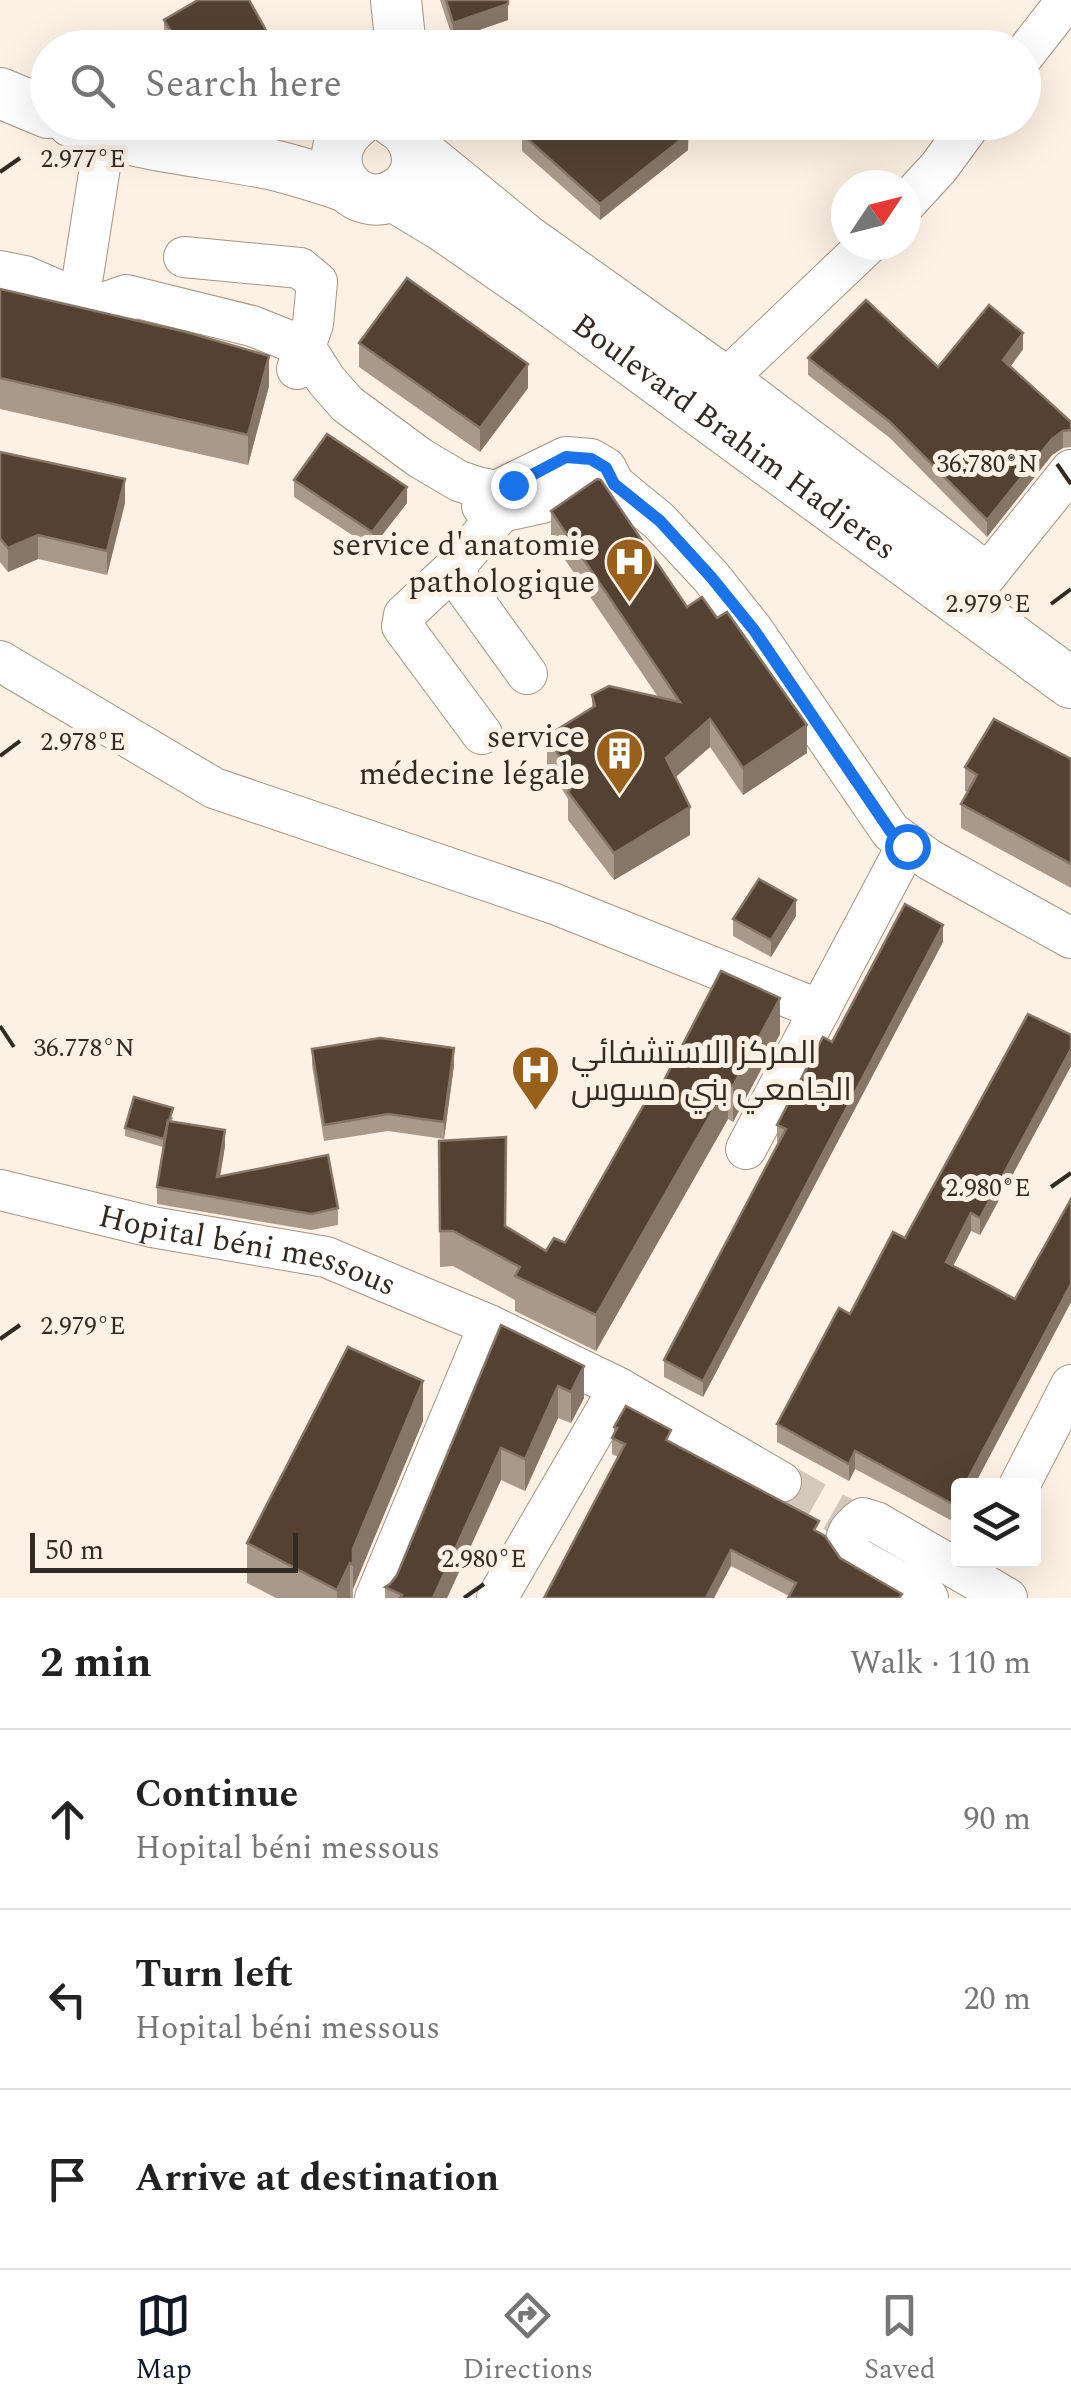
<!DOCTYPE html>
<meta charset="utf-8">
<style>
:root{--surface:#fff;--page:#f2f2f2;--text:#222;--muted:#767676;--line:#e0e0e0;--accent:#111827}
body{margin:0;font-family:Spectral,Cairo,serif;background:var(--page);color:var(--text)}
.controls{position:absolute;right:30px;bottom:30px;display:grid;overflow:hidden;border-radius:10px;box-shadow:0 10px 40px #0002}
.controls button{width:90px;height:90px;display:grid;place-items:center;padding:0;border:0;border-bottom:2px solid var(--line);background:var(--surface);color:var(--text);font:50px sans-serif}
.compass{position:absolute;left:831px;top:170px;width:90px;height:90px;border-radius:50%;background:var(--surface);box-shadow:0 10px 40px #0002;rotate:55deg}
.scale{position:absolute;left:30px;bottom:25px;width:268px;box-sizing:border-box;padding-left:10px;border:5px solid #322a23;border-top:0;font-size:28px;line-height:35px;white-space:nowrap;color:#322a23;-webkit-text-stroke:8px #fdf0e4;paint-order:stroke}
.stop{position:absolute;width:30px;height:30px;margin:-22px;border:8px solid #1a73e8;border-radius:50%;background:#fff}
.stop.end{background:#1a73e8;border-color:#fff;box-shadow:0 2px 10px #0008}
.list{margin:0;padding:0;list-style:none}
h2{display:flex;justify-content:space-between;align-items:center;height:130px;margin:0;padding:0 40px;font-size:42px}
h2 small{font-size:32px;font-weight:400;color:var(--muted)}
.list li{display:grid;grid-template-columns:65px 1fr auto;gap:30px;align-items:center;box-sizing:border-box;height:180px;padding:0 40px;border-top:2px solid var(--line)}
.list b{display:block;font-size:38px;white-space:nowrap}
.list p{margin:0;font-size:32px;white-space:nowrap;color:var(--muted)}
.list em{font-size:32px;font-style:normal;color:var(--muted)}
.icon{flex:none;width:55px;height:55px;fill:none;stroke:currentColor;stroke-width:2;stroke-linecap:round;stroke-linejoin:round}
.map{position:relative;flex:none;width:1071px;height:1598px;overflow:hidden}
.search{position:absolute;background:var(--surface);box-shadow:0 10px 40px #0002;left:30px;right:30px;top:30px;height:110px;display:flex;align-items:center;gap:25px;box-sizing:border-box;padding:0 35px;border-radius:55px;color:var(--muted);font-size:38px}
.sheet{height:670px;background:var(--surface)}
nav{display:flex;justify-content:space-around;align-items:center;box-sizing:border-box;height:140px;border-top:2px solid var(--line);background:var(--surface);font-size:28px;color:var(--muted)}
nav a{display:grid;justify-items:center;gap:5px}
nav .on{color:var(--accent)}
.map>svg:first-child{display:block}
</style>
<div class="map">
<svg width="1071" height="1598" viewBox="0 0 1071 1598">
<rect width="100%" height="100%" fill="#fdf0e4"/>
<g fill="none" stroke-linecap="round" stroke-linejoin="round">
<polyline stroke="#d4c8bd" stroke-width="40" stroke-dasharray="40 20" stroke-linecap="butt" points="781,1482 883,1540"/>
<defs>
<g id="minor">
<polyline points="1024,55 1067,0"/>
<polyline points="906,203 939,167 972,122"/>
<polyline points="184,257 300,268 317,282 313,324 297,369"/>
<polyline points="0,271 25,276 117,316"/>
<polyline points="79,301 105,135"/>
<polyline points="95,306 126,295 252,326 305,347 326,380 347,404 420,458 459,481 477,487 496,491 566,457 591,459 606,468 614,484 659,521 711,577 753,630 891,832 930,860 1071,938"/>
<polyline points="724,381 867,245"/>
<polyline points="482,506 501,512 542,503 587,483 614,484"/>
<polyline points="452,570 527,674"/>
<polyline points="985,577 1071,470"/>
<polyline points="0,661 214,788 555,904 820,1010"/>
<polyline points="482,734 402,626 404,615 452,570 501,512"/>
<polyline points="746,1149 907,845"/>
<path id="s1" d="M 0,1190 L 152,1227 L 326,1257 L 489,1325 L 619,1388 L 781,1482"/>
<polyline points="1019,1486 1071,1385"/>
<polyline points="375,1598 489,1325"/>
<polyline points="497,1598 619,1388"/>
<path d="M 928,1598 L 857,1558 C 840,1541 845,1531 863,1518 L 876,1522 L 1007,1598"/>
</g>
<g id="major">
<polyline points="396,0 401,48"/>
<polyline points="0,93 48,113"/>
<path d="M 72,122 C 133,146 199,151 264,163 C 293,169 320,178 347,187"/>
<path d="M 357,122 C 308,160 357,221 399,192 C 410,185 417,173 417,160 C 417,143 408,130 394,122"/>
<polyline points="416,150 526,240 724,381 970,566"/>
<path id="s2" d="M 393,196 L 443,226 L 537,291 L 1071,683"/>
</g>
</defs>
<use href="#minor" stroke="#a79380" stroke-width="42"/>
<use href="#major" stroke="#a79380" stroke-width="52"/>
<use href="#minor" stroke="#fff" stroke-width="40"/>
<use href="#major" stroke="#fff" stroke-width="50"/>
</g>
<g fill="#a8998a">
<polygon points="440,0 508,0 508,20 453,39"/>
<polygon points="164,20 267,48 171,48 164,37"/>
<polygon points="522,134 688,150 600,220 522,151"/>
<polygon points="0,289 269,386 248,465 0,409"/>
<polygon points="359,343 528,388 480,452 359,367"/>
<polygon points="1023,349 1010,367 1071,422 1071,447 1063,448 1052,455 987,537 890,438 808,375 808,358 938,367"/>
<polygon points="0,452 125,503 107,575 38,559 8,572 0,562"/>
<polygon points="294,480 407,503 372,548 294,497"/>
<polygon points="551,511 687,607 807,753 743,795 710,747 676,777 690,835 614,880 568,820 568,799 547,764 547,736 592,707 592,695 658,697 551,539"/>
<polygon points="1071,759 1071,888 961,828 961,804 968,792 965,791 965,767"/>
<polygon points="796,916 771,957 733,936 733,919"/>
<polygon points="943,942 703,1397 664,1377 664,1360 779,1143 777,1142 777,1125 832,1042"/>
<polygon points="780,1034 733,1122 728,1119 596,1351 515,1311 515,1300 453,1266 440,1267 439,1141 506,1226 546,1251 565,1243 659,1090"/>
<polygon points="1071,1035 1071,1066 980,1235 971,1231 953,1266 1015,1299 1071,1302 975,1483 958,1486 958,1524 855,1469 849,1481 777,1442 777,1424 850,1314 905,1238"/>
<polygon points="312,1049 454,1065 444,1139 388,1131 324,1141 312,1065"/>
<polygon points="173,1117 172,1121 225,1146 220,1177 338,1208 338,1225 311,1230 157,1204 157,1187 163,1147 125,1136 125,1128"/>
<polygon points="501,1325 584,1398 571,1423 558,1418 525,1491 501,1480 447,1598 385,1598 385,1587 390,1584 397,1575"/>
<polygon points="423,1421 353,1589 353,1598 276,1598 247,1583 247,1543"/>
<polygon points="614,1427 671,1442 819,1533 840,1558 902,1598 789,1596 731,1566 618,1457 612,1454 612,1438 614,1433"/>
</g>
<g fill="#867667">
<polygon points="508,4 508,20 453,39 453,23"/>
<polygon points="267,32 267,48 240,48"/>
<polygon points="689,122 688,150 600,220 600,204"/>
<polygon points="1023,333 1023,349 1003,377 1003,360"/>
<polygon points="269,356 269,386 248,465 248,435"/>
<polygon points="528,364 528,388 480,452 480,428"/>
<polygon points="1063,431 1063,448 1052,455 987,537 987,520 1052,439"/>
<polygon points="125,479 125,503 107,575 107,551"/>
<polygon points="407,487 407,503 372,548 372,532"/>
<polygon points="38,535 38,559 8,572 8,548"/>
<polygon points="710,719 710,747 666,785 666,758"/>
<polygon points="807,725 807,753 743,795 743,768"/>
<polygon points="690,807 690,835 614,880 614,853"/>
<polygon points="796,900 796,916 771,957 771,940"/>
<polygon points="943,925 943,942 703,1397 703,1381"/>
<polygon points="780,998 780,1034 733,1122 733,1086"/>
<polygon points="454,1048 454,1065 444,1139 444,1122"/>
<polygon points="1071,1049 1071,1066 980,1235 980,1218"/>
<polygon points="728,1084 728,1119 596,1351 596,1315"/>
<polygon points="225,1130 225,1146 217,1194 217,1177"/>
<polygon points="971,1213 971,1231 946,1280 946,1262"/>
<polygon points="1071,1284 1071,1302 974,1486 968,1479"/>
<polygon points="584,1366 584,1398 571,1423 571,1392"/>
<polygon points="423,1381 423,1421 353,1589 353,1598 353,1549"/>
<polygon points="558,1386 558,1418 525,1491 525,1459"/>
<polygon points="501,1448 501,1480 447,1598 433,1598"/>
<polygon points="855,1451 855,1469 849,1481 849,1464"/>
<polygon points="731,1550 731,1566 714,1598 706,1598"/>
<polygon points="350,1563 350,1598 337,1598 337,1590"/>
</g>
<g fill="#534231" stroke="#867667" stroke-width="2.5">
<polygon points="198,0 249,0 267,32 240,48 181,48 164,20"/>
<polygon points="446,0 508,0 508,4 453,23"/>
<polygon points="629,38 638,48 618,48"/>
<polygon points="535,122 689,122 688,134 600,204 522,134"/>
<polygon points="407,278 528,364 480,428 359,343"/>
<polygon points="0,289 186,332 269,356 248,435 0,378"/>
<polygon points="866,300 938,367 989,305 1023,333 1003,360 1071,422 1071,430 1063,431 1052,439 987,520 890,422 808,358"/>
<polygon points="327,434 407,487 372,532 294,480"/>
<polygon points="0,452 125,479 107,551 38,535 8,548 0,538"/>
<polygon points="597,479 601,480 687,607 702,597 717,618 727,612 807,725 743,768 710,719 666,758 690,807 614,853 568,792 575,782 547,736 595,706 592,695 609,686 680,702 551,511"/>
<polygon points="994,719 1071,759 1071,864 961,804 977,775 965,767"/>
<polygon points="759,879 796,900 771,940 733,919"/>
<polygon points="905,904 943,925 703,1381 664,1360 786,1129 777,1125 823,1037 832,1042"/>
<polygon points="721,971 780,998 733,1086 728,1084 596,1315 515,1276 520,1267 453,1231 440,1231 439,1141 506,1137 505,1226 546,1251 554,1238 565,1243 654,1087 659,1090"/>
<polygon points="1028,1014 1071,1035 1071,1049 980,1218 971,1213 946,1262 1015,1299 1071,1199 1071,1284 968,1479 980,1486 958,1486 958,1507 855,1451 849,1464 777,1424 839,1308 850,1314 893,1232 905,1238"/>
<polygon points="380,1038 454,1048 444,1122 388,1114 324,1125 312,1049"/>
<polygon points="134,1097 173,1108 169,1121 168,1121 164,1139 125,1128"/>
<polygon points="168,1121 225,1130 217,1177 328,1155 338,1208 311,1214 157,1187"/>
<polygon points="501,1325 584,1366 571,1392 558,1386 525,1459 501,1448 433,1598 400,1598 402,1595 385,1587 390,1584 397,1575"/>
<polygon points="348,1347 423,1381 353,1549 353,1565 350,1563 337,1590 247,1543"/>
<polygon points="626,1406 671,1430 666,1440 819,1521 814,1530 825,1536 840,1558 902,1594 899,1598 788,1598 796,1583 731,1550 706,1598 544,1598 625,1444 612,1438 617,1428 614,1427"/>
</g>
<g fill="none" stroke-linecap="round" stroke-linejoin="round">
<polyline stroke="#1a73e8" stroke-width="12" points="513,485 566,457 591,459 606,468 614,484 660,521 711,577 754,630 891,832 907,846"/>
</g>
<path fill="none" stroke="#322a23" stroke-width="4" d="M 0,172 L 20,158M 1057,464 L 1071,484M 1051,604 L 1071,589M 0,756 L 20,741M 0,1026 L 14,1047M 1051,1187 L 1071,1173M 0,1339 L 20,1325M 464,1598 L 484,1584"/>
<defs>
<symbol id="hospital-pin" viewBox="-11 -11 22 30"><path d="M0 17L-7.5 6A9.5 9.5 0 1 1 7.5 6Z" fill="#99601c" stroke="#fdf0e4"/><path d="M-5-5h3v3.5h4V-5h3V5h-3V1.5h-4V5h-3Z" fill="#fff"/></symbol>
<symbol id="building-pin" viewBox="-11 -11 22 30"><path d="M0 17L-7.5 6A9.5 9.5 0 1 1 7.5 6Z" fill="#99601c" stroke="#fdf0e4"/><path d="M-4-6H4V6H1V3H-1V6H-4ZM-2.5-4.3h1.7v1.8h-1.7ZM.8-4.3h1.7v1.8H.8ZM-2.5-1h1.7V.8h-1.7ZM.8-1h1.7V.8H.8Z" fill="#fff"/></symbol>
</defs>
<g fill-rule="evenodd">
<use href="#hospital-pin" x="602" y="534" width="55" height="75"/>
<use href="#building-pin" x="592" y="726" width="55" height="75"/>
<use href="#hospital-pin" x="508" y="1042" width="55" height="75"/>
</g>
<g text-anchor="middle" stroke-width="10" stroke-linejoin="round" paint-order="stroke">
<g font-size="32" fill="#322a23" stroke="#fdf0e4">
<text dy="11" stroke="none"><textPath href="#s2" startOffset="418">Boulevard Brahim Hadjeres</textPath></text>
<text dy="11" stroke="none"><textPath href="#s1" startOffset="255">Hopital béni messous</textPath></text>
</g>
<g font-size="32" fill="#322a23" stroke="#fdf0e4" text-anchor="end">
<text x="595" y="555">service d'anatomie<tspan x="595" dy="37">pathologique</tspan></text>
<text x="585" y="747">service<tspan x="585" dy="37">médecine légale</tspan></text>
<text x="571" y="1063" text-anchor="start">المركز الاستشفائي<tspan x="571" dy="37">الجامعي بني مسوس</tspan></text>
</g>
</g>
<g font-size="25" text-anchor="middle" fill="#322a23" stroke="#fdf0e4" stroke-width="10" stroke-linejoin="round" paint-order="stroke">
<text x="83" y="167">2.977°E</text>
<text x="987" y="472">36.780°N</text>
<text x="988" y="612">2.979°E</text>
<text x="83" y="750">2.978°E</text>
<text x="84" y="1056">36.778°N</text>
<text x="988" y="1196">2.980°E</text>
<text x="83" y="1334">2.979°E</text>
<text x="484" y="1567">2.980°E</text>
</g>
</svg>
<div class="controls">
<button><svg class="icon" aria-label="layers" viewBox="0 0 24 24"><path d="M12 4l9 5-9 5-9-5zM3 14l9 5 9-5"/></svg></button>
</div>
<svg class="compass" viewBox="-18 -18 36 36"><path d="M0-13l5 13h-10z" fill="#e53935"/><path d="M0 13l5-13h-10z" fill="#767676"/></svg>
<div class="scale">50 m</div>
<div class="stop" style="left:907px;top:846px"></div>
<div class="stop end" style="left:513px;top:485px"></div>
<div class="search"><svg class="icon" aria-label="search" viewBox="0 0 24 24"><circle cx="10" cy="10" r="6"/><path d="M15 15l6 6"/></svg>Search here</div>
</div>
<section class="sheet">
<h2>2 min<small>Walk · 110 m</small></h2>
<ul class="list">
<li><svg class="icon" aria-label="ahead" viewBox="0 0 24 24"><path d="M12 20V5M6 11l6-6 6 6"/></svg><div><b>Continue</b><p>Hopital béni messous</p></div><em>90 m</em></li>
<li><svg class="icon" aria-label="left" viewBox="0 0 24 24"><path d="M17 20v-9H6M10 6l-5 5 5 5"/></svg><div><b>Turn left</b><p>Hopital béni messous</p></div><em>20 m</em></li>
<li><svg class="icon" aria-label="arrive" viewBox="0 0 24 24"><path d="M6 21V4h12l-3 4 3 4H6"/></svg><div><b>Arrive at destination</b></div></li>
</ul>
</section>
<nav>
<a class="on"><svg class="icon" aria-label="map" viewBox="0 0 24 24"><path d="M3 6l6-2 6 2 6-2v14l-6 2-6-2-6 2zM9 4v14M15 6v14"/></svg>Map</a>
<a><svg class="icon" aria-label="directions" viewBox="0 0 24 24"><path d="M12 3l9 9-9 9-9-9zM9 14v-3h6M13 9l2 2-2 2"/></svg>Directions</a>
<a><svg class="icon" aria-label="saved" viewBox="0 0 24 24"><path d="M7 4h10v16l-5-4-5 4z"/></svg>Saved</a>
</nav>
